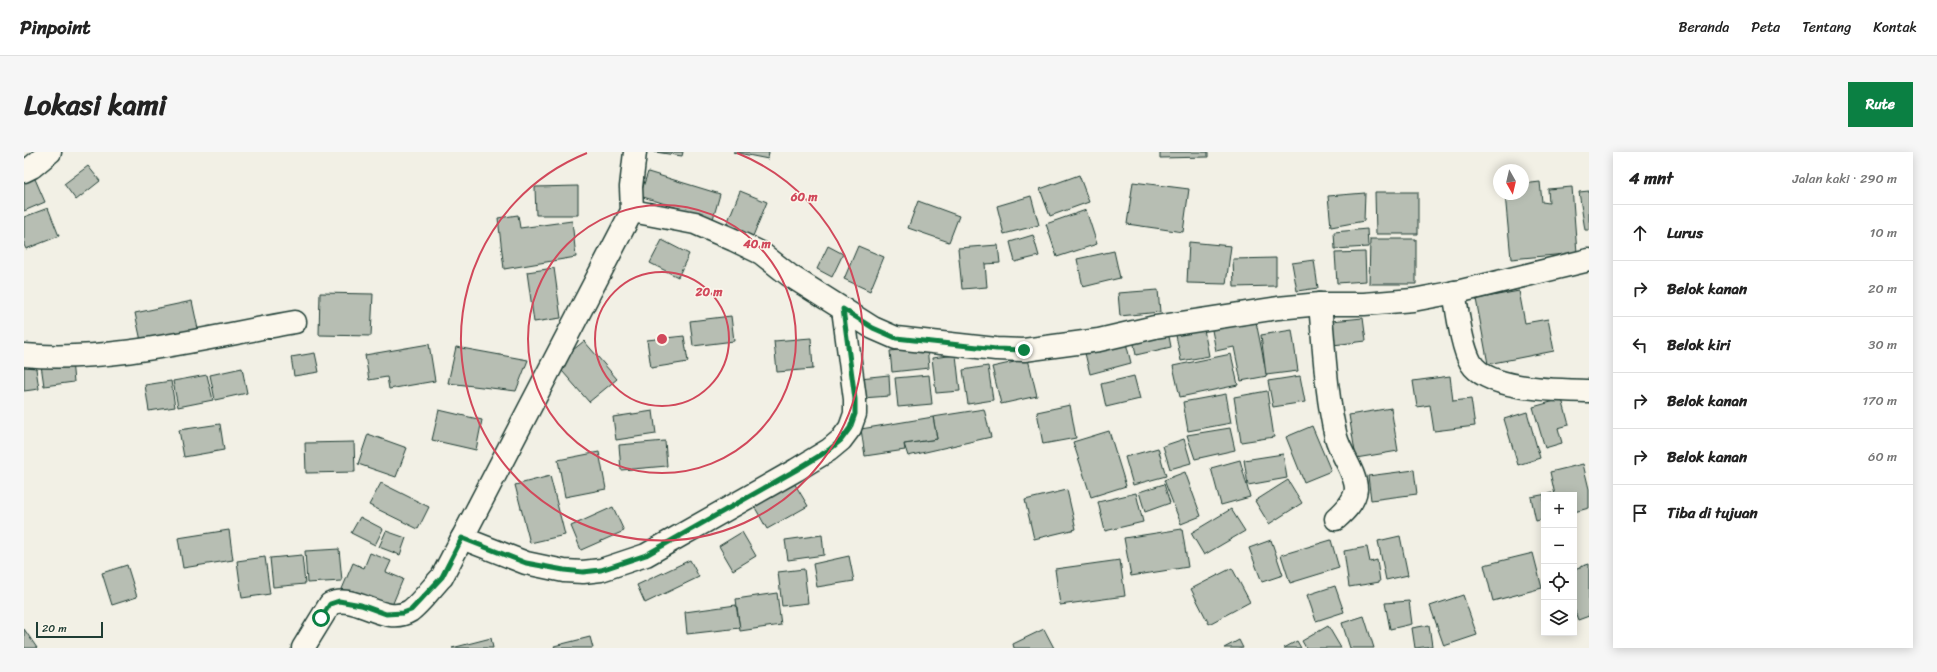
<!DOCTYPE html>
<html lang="id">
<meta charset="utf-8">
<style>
:root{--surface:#fff;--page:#f6f6f6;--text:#222;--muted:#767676;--line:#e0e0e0;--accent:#0b8043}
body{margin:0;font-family:Sriracha,sans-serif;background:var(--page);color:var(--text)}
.controls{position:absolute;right:12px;bottom:12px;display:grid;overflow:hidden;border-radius:0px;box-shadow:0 2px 10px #0003}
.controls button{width:36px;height:36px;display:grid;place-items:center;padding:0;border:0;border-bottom:1px solid var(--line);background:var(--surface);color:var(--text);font:20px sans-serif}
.compass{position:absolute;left:1469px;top:12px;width:36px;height:36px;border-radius:50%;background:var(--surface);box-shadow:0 2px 10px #0003;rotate:172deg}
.scale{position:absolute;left:12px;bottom:10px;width:67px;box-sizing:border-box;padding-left:4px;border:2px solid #1f3d34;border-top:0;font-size:11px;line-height:14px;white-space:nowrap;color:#1f3d34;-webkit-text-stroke:3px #fbf7ec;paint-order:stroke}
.stop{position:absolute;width:12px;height:12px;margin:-9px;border:3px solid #0b8043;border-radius:50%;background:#fff}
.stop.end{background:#0b8043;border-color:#fff;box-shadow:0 1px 4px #0008}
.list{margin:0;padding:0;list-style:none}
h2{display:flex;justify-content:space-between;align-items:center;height:52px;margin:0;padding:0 16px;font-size:17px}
h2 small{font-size:13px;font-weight:400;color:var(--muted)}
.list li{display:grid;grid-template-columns:26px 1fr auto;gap:12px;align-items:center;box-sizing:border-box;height:56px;padding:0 16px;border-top:1px solid var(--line)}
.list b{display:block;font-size:15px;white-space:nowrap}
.list em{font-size:13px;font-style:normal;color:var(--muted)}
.icon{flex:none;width:22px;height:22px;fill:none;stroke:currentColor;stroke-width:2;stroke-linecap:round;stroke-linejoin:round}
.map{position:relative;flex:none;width:1565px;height:496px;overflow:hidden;border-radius:0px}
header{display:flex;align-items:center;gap:24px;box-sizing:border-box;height:56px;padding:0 20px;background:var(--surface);border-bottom:1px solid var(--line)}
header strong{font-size:19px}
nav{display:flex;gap:22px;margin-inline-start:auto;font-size:14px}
.intro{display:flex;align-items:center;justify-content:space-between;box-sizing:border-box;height:96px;padding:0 24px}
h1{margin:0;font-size:28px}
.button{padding:10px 18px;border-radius:0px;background:var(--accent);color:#fff;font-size:14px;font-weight:700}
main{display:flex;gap:24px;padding:0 24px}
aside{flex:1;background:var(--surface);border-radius:0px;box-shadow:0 2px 10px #0003}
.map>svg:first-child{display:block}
</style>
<header>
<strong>Pinpoint</strong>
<nav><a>Beranda</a><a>Peta</a><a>Tentang</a><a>Kontak</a></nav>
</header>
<div class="intro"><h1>Lokasi kami</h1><a class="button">Rute</a></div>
<main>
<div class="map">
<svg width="1565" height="496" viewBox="0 0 1565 496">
<rect width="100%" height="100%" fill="#f2f0e5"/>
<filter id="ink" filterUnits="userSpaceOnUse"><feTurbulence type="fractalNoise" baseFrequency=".025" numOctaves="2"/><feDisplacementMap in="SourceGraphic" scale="8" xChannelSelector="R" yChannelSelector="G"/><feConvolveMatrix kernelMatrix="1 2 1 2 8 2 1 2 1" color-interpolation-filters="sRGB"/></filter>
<g filter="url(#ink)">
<g fill="#b7beb3" stroke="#1f3d34">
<polygon points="631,0 659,0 658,4"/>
<polygon points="709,0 745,0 744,7"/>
<polygon points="1136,0 1184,0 1184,5 1136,6"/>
<polygon points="64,14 76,29 52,48 40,32"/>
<polygon points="8,20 21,50 0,59 0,24"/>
<polygon points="624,20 696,42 689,67 616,44"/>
<polygon points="1055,23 1065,50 1026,64 1016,37"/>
<polygon points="1109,30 1165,37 1159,80 1103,72"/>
<polygon points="1516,30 1518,50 1525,51 1524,37 1548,35 1553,101 1487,107 1481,42 1499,42 1499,32"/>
<polygon points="554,34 554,63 512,63 511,35"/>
<polygon points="716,39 743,50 729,84 702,74"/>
<polygon points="1565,39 1565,78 1561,78 1555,40"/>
<polygon points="1351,40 1394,40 1394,82 1352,82"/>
<polygon points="1341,41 1340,69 1307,75 1304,44"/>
<polygon points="1007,44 1015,73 980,82 973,54"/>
<polygon points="894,49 935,64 925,90 884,76"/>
<polygon points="24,56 35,84 2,97 0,93 0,65"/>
<polygon points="1062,58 1073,92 1033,105 1022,72"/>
<polygon points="494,63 496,76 548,69 552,105 480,117 474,66"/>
<polygon points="1343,77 1344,95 1311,97 1310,80"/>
<polygon points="1009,83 1015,104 991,110 986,90"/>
<polygon points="1346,87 1392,87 1392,132 1345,132"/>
<polygon points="638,88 665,102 654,125 626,111"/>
<polygon points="1165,90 1207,94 1202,132 1163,131"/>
<polygon points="974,93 976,111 961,112 963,135 938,137 934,96"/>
<polygon points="804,94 819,102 808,125 793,117"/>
<polygon points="834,94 860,105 846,139 820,127"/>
<polygon points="1090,99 1096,126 1059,135 1053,107"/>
<polygon points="1341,100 1342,129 1313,131 1311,101"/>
<polygon points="1252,106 1252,134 1210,135 1209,107"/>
<polygon points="1290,108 1294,136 1273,139 1268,111"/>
<polygon points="530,116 537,166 510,170 503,120"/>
<polygon points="1134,138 1136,160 1096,164 1094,141"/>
<polygon points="1495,139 1501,171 1524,167 1530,199 1464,212 1452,147"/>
<polygon points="296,141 349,142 347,184 295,183"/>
<polygon points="168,149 174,177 117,189 111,161"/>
<polygon points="707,164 710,189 669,194 666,169"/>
<polygon points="1231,165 1243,224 1217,229 1210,195 1192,199 1187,173"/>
<polygon points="1339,166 1342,189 1309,193 1307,169"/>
<polygon points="1179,172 1185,204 1157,209 1151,178"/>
<polygon points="1268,178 1274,219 1242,223 1237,183"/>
<polygon points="1144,179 1147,195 1112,203 1109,187"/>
<polygon points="660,184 664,210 627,216 623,188"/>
<polygon points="787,186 789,217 753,220 750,189"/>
<polygon points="1101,187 1107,211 1066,222 1060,197"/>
<polygon points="560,189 593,227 565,250 532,212"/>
<polygon points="405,192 411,229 365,237 363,225 345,228 341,203"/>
<polygon points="432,195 504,208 492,239 424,231"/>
<polygon points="903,195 905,216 868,220 866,199"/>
<polygon points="291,201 295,220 270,224 267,205"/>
<polygon points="1207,202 1214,233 1156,245 1149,214"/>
<polygon points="932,203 936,239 912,241 908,206"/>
<polygon points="1004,207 1013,244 977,252 968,215"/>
<polygon points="48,209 50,230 20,234 17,213"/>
<polygon points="11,210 15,237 0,239 0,211"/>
<polygon points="964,214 969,248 944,252 939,218"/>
<polygon points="218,216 223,241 191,248 186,223"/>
<polygon points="183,223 189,248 154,255 149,229"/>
<polygon points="865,223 866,244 838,246 836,226"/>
<polygon points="905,223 908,252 874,255 871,226"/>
<polygon points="1110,224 1116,247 1082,255 1077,232"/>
<polygon points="1276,224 1281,250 1249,255 1244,229"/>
<polygon points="1426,224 1429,249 1447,247 1451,274 1410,279 1406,253 1393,255 1389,229"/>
<polygon points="147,229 151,255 125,259 121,233"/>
<polygon points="1243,239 1250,285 1217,290 1210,245"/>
<polygon points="1202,242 1207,271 1164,279 1159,250"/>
<polygon points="1538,247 1545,273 1534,276 1538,291 1521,296 1509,255"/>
<polygon points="1046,253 1052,286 1019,292 1013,260"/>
<polygon points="1367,256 1374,299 1332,306 1325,263"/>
<polygon points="960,257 967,285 884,304 880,292 913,287 909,265"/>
<polygon points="415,258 458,268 452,298 408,288"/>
<polygon points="629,259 632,282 592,288 589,265"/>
<polygon points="1503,260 1516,306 1494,313 1480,267"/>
<polygon points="909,265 913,287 880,292 881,298 841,304 837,277"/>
<polygon points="196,272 200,298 160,305 155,278"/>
<polygon points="1288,274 1307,319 1280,330 1262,285"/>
<polygon points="1206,276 1211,298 1171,307 1163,283"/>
<polygon points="1085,279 1102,334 1067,345 1049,290"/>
<polygon points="344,282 383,296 372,325 334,312"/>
<polygon points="1160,287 1167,311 1146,317 1139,294"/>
<polygon points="641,289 643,314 597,318 595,293"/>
<polygon points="330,290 331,320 282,321 281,291"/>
<polygon points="1134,296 1142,324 1109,333 1101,305"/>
<polygon points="575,300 582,337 541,345 534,308"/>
<polygon points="1259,302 1263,326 1224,333 1220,308"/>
<polygon points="1216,308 1226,345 1197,353 1187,316"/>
<polygon points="1559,312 1565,337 1565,356 1550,360 1550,343 1531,343 1526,320"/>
<polygon points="1390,318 1393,342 1347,348 1344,324"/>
<polygon points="1161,320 1177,364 1157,372 1140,328"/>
<polygon points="526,324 541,383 506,391 491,333"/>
<polygon points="1264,328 1278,351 1245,372 1231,349"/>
<polygon points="769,329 784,354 743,377 729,352"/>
<polygon points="357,331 405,355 394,377 345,353"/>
<polygon points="1140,332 1146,351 1121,360 1115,340"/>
<polygon points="1043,338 1052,377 1010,387 1001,348"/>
<polygon points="1112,341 1119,370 1081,379 1074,350"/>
<polygon points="1528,341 1529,343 1520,343 1520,367 1512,369 1507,345"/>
<polygon points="589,355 600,379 557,398 547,374"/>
<polygon points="1207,357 1221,379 1180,403 1167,381"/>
<polygon points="336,365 359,377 351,393 327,381"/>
<polygon points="1158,377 1164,415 1107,424 1100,386"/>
<polygon points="205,378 209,408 159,416 154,386"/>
<polygon points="362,379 382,386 376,403 355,395"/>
<polygon points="718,380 732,404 709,418 695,394"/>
<polygon points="798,383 800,403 764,408 761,388"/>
<polygon points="1376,384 1384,423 1362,428 1354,389"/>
<polygon points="1247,388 1259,423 1238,430 1225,396"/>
<polygon points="1307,388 1315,416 1266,431 1257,403"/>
<polygon points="1343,395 1346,410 1353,408 1356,430 1325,435 1320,399"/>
<polygon points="315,397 318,429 283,431 281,399"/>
<polygon points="346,401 367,409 362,420 379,427 367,456 318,437 329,411 340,416"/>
<polygon points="1509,401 1518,436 1469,449 1460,413"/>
<polygon points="278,403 281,432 249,435 246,406"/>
<polygon points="825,404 830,429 793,435 789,412"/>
<polygon points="241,405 246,442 218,446 213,409"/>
<polygon points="666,408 675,425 621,451 613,433"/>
<polygon points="1096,408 1101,444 1036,453 1031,417"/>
<polygon points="1565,412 1565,464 1554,468 1550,456 1550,417"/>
<polygon points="103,413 113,445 88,453 78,421"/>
<polygon points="1208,416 1226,450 1185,472 1167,437"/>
<polygon points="780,417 784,451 758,454 754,420"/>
<polygon points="1311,434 1320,460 1292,469 1283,443"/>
<polygon points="753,441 757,473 716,479 712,447"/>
<polygon points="1439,443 1453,483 1420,494 1406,454"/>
<polygon points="1385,449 1388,472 1366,477 1361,451"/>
<polygon points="712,453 716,476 663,482 661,460"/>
<polygon points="1340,464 1350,496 1326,496 1318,471"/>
<polygon points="1405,473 1408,494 1391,496 1388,476"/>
<polygon points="1304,474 1317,496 1282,496 1278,489"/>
<polygon points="0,477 13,496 0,496"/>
<polygon points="1020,477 1030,496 990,496 989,492"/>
<polygon points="566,485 569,496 531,496 530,494"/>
<polygon points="467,486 469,496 428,496"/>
<polygon points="1215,488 1219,496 1200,496"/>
<polygon points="1273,489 1277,496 1260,496"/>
</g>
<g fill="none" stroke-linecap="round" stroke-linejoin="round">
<defs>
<g id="minor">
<polyline points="0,19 8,15 26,0"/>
<polyline points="608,59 671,71 710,88 737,101 765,123 849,176 872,186 972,197 1000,198 1075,188 1131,175 1254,156 1296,152 1340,152 1389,148 1437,139 1565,108"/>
<path d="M 1430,140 C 1434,161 1437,193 1447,211 C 1464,239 1536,238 1565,239"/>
<path d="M 1296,152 C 1300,195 1302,243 1312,285 C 1316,301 1332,321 1332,337 C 1331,349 1321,359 1312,367"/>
<path d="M 0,203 C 87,211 184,185 271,170"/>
<polyline points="438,386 502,411 540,419 559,420 577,418 622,403 772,318 805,298 817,288 826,276 831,262 831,247 819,157"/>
<path d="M 279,496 L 306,452 C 332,440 360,475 386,459 C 396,452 409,434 418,425 L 608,59 L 607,35 L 611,0"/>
</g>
</defs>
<use href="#minor" stroke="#1f3d34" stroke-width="25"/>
<use href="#minor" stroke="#fbf7ec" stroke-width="22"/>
</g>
</g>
<g fill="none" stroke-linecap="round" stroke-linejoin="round" filter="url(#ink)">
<polyline stroke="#0b8043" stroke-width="5" points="297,466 306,452 315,449 337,453 362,462 379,461 387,458 418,425 438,386 502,411 540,418 559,420 577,418 622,403 772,318 805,298 817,288 826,276 831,262 831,247 819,157 849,176 872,186 972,197 1000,198"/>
</g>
<g fill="none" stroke="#d1495b" stroke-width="2">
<circle cx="638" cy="187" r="67"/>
<circle cx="638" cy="187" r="134"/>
<path d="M713 1A201 201 0 1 1 563 1"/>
</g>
<circle cx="638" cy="187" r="6" fill="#d1495b" stroke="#fbf7ec" stroke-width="2"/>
<g font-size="12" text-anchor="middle" font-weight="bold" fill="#d1495b" stroke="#fbf7ec" stroke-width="3" stroke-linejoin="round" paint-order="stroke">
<text x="780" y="49">60 m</text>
<text x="733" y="96">40 m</text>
<text x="685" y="144">20 m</text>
</g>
</svg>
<div class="controls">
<button>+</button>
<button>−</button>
<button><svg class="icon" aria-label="locate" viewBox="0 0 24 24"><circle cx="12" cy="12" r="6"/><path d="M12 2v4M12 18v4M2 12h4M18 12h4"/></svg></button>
<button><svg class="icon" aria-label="layers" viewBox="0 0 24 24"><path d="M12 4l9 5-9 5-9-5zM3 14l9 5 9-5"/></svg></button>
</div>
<svg class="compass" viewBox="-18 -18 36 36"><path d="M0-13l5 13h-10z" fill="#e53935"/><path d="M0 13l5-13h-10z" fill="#767676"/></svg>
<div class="scale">20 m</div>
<div class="stop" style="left:297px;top:466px"></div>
<div class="stop end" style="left:1000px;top:198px"></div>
</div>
<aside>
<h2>4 mnt<small>Jalan kaki · 290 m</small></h2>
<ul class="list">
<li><svg class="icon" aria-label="ahead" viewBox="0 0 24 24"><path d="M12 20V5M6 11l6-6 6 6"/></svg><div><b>Lurus</b></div><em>10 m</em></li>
<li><svg class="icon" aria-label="right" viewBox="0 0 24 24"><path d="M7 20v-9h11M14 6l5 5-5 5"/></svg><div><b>Belok kanan</b></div><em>20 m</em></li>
<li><svg class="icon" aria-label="left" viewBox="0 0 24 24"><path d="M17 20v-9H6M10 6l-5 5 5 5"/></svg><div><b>Belok kiri</b></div><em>30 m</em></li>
<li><svg class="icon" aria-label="right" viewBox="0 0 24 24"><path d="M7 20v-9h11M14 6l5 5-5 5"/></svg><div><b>Belok kanan</b></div><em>170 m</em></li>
<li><svg class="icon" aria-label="right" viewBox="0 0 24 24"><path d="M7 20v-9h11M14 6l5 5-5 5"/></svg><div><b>Belok kanan</b></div><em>60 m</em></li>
<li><svg class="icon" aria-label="arrive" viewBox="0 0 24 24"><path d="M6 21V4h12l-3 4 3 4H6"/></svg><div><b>Tiba di tujuan</b></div></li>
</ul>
</aside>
</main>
